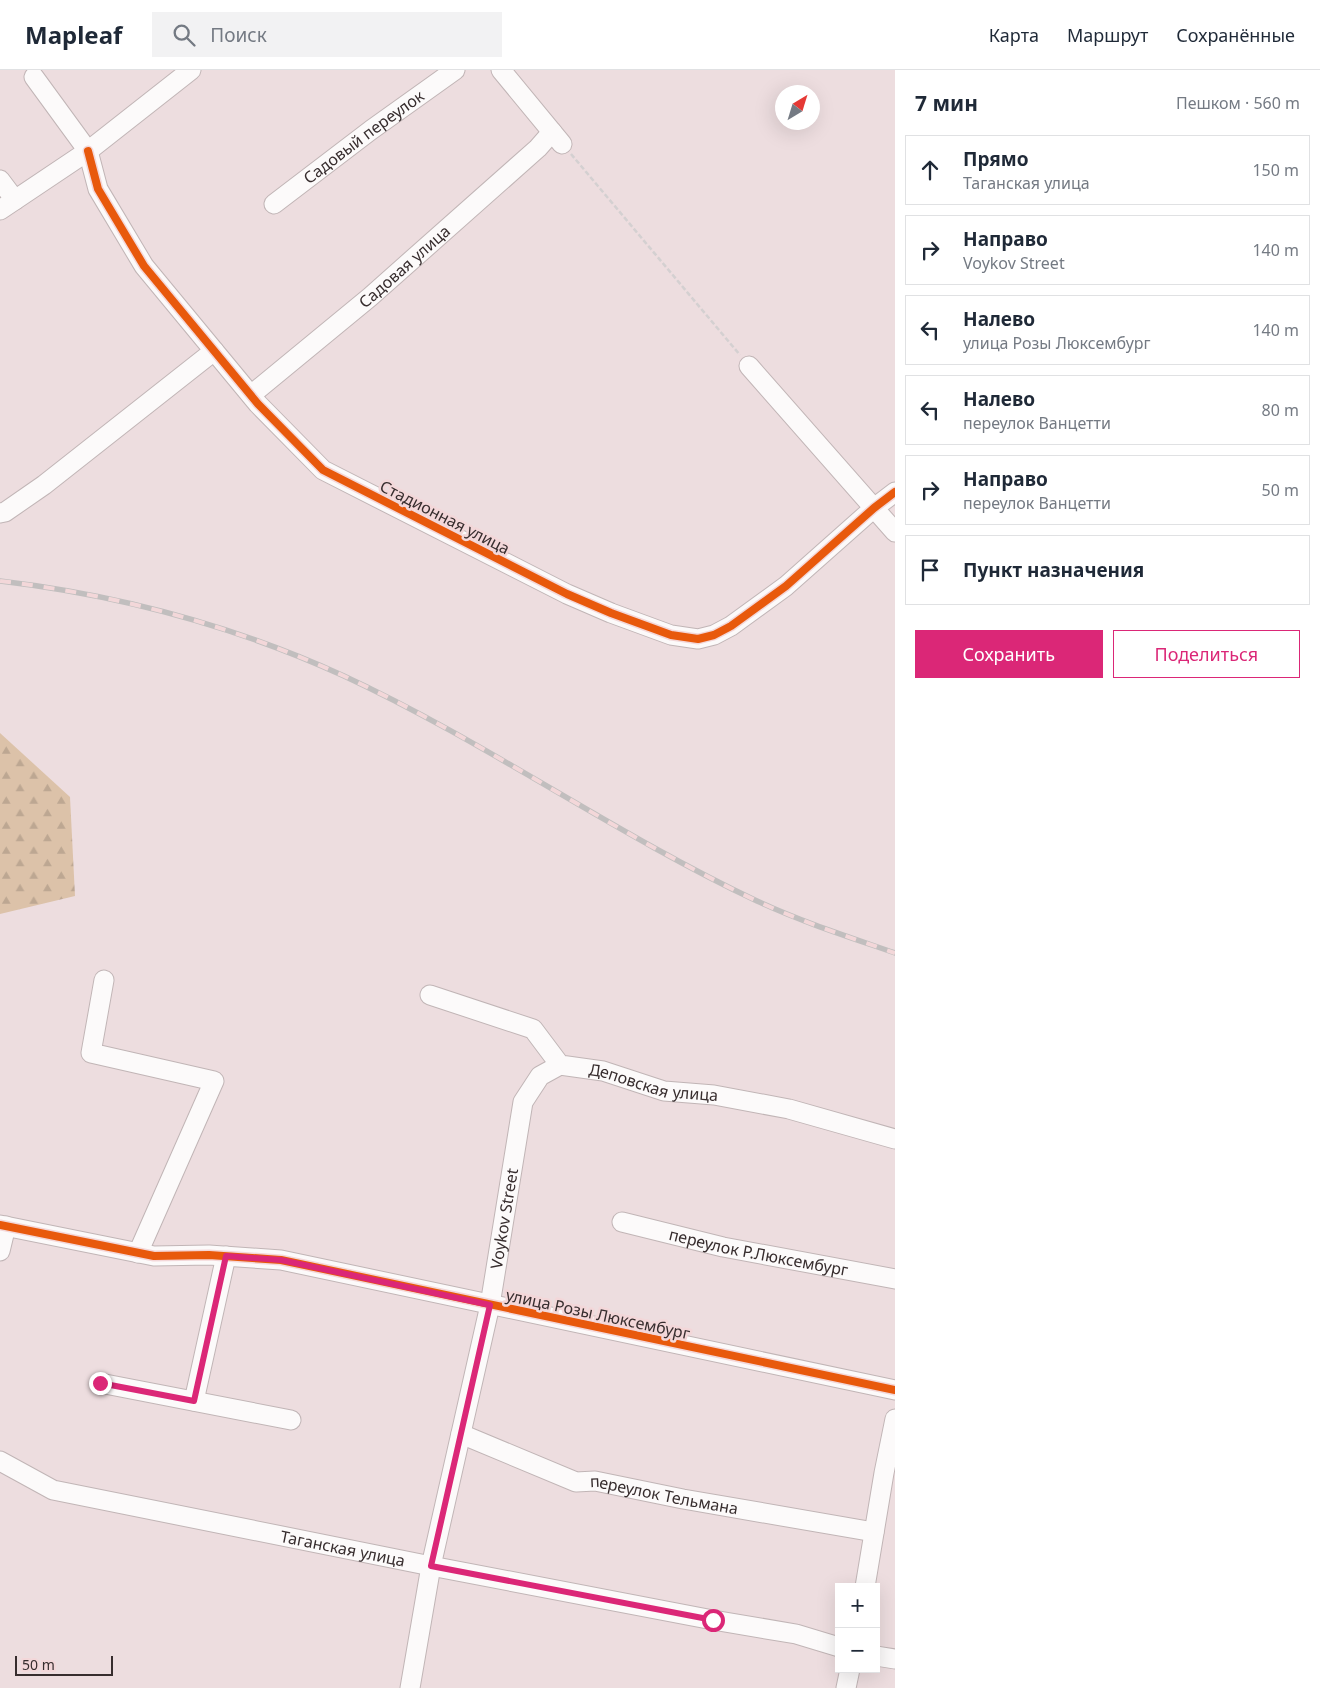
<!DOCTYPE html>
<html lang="ru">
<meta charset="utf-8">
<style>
:root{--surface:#fff;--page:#f2f2f3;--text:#1f2937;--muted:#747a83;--line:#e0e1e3;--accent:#db2777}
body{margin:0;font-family:"Noto Sans",sans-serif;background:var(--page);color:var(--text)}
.controls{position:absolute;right:15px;bottom:15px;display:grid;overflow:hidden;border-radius:0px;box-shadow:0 5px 20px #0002}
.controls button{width:45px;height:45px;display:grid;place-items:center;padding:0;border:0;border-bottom:1px solid var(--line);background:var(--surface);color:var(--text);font:25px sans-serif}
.compass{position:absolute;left:775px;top:15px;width:45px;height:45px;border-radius:50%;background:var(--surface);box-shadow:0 5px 20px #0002;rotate:38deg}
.scale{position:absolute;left:15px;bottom:12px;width:98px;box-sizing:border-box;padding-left:5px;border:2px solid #372d2e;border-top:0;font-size:14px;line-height:18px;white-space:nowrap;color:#372d2e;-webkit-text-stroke:4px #f3d7d9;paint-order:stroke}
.stop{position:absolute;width:15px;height:15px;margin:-11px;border:4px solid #db2777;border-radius:50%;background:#fff}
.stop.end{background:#db2777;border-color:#fff;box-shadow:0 1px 5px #0008}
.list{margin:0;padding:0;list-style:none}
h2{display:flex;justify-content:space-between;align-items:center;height:65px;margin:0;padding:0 20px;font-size:21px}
h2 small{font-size:16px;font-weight:400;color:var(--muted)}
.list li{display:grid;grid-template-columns:32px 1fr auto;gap:15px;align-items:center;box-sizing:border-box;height:70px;margin:0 10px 10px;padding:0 10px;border:1px solid var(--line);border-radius:0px}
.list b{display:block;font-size:19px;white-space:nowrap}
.list p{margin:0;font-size:16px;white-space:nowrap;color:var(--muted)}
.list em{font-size:16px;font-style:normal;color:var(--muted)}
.actions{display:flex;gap:10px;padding:15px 20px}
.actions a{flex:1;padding:11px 0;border:1px solid var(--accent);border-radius:0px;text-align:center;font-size:18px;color:var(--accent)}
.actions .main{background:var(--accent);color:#fff}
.icon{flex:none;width:28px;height:28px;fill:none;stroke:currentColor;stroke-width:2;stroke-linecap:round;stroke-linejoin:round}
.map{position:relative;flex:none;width:895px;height:1618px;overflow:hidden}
header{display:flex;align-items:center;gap:30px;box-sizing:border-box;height:70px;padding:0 25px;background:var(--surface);border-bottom:1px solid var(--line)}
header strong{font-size:24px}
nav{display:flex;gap:28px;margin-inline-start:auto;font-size:18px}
.search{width:350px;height:45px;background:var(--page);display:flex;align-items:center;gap:12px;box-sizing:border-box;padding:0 18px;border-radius:0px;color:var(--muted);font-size:19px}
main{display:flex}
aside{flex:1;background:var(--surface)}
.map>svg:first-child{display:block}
</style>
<header>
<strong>Mapleaf</strong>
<div class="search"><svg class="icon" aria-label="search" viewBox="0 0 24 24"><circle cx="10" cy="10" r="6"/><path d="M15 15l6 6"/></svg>Поиск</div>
<nav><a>Карта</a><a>Маршрут</a><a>Сохранённые</a></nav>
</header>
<main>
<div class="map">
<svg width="895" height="1618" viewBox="0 0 895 1618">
<defs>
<pattern id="forest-firs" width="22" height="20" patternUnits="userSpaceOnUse" patternTransform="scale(1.25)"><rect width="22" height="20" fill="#dcc2a9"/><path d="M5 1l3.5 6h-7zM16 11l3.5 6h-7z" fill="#bda792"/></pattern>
</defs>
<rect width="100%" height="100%" fill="#eddddf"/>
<polygon fill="url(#forest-firs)" points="0,663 70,727 75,826 0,844"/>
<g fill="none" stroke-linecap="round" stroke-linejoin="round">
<defs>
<g id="minor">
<polyline points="501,0 562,74"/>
<polyline points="34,7 88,81 98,119 144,196 258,334 323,400 567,524 611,543 671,565 698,569 714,565 731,556 786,516 874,438 895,422"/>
<polyline points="0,110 15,130"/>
<path id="s1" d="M 274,134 L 371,60 L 455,0"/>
<polyline points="0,140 88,81 191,0"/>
<polyline points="749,296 895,462"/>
<path id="s2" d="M 251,325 L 370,227 L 538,78 L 552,62"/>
<polyline points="0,443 5,442 44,415 214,281"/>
<polyline points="104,910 91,983 214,1011 138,1183"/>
<path id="s3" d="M 430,925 L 533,959 L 560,995 L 603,1001 L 664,1021 L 714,1025 L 789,1039 L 895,1069"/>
<path id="s4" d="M 622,1152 L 723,1177 L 895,1209"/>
<polyline points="0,1155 154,1186 209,1185 281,1190 895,1320"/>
<polyline points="0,1181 6,1156"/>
<polyline points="100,1313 291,1350"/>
<polyline points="194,1331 226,1186"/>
<path id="s5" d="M 461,1364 L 576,1412 L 595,1411 L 683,1429 L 874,1462"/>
<path id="s6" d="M 0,1391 L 53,1420 L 431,1496 L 713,1550 L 796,1564 L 839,1577"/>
<polyline points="865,1517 884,1403 895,1349"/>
<polyline points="876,1586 895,1589"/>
<path id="s7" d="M 410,1618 L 431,1496 L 490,1235 L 523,1032 L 540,1006 L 560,995"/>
<polyline points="846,1618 850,1599"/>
</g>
</defs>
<use href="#minor" stroke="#c1b5b6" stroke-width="21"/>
<polyline stroke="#d4d0d1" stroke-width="2.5" stroke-dasharray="5 2.5" stroke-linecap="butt" points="571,84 740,285"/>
<use href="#minor" stroke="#fcfafa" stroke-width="19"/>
<defs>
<path id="rail" d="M 0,511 C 119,525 235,556 344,606 C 486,672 615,764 757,831 C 802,852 849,867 895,883"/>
</defs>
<use href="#rail" stroke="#c1bebe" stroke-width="5.5"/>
<use href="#rail" stroke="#f3d7d9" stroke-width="4" stroke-dasharray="11" stroke-linecap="butt"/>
<defs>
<g id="cycleway">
<polyline points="88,81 98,119 144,196 258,334 323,400 567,524 611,543 671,565 698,569 714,565 731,556 786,516 874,438 895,422"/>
<polyline points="0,1155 154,1186 209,1185 281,1190 895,1320"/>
</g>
</defs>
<use href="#cycleway" stroke="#f3d7d9" stroke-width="11"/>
<use href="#cycleway" stroke="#e8590c" stroke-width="8"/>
</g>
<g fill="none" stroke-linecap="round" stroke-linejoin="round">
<polyline stroke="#db2777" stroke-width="6" points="100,1313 194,1331 226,1186 281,1190 490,1235 431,1496 713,1550"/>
</g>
<g text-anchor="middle" stroke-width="5" stroke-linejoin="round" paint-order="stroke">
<g font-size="16" fill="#372d2e" stroke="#f3d7d9">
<text dy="6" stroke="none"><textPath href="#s1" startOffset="112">Садовый переулок</textPath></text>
<text dy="6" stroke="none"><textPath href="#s2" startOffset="200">Садовая улица</textPath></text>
<text transform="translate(445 447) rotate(27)" y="6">Стадионная улица</text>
<text dy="6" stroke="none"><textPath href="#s3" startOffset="249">Деповская улица</textPath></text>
<text dy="6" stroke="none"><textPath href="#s7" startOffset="479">Voykov Street</textPath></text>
<text dy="6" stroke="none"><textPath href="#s4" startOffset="140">переулок Р.Люксембург</textPath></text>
<text transform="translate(598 1244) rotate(12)" y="6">улица Розы Люксембург</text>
<text dy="6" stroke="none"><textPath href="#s5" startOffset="214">переулок Тельмана</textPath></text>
<text dy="6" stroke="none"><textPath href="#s6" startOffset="356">Таганская улица</textPath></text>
</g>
</g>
</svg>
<div class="controls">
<button>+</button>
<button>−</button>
</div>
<svg class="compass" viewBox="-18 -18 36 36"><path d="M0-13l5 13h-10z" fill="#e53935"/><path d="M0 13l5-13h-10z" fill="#747a83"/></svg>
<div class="scale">50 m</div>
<div class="stop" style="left:713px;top:1550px"></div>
<div class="stop end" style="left:100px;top:1313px"></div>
</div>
<aside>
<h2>7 мин<small>Пешком · 560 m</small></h2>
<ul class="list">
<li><svg class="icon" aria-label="ahead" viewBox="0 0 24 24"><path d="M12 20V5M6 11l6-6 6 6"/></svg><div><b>Прямо</b><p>Таганская улица</p></div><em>150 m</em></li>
<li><svg class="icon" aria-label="right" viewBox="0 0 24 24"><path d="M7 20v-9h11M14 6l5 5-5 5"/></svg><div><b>Направо</b><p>Voykov Street</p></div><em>140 m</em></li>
<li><svg class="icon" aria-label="left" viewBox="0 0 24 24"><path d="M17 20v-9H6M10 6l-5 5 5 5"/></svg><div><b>Налево</b><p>улица Розы Люксембург</p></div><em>140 m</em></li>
<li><svg class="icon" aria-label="left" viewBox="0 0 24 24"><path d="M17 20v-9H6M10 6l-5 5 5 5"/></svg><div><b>Налево</b><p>переулок Ванцетти</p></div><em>80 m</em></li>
<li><svg class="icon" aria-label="right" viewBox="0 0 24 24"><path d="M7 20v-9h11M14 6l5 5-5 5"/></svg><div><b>Направо</b><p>переулок Ванцетти</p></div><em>50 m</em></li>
<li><svg class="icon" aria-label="arrive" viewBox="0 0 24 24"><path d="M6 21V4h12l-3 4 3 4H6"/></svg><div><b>Пункт назначения</b></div></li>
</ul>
<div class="actions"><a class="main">Сохранить</a><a>Поделиться</a></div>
</aside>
</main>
